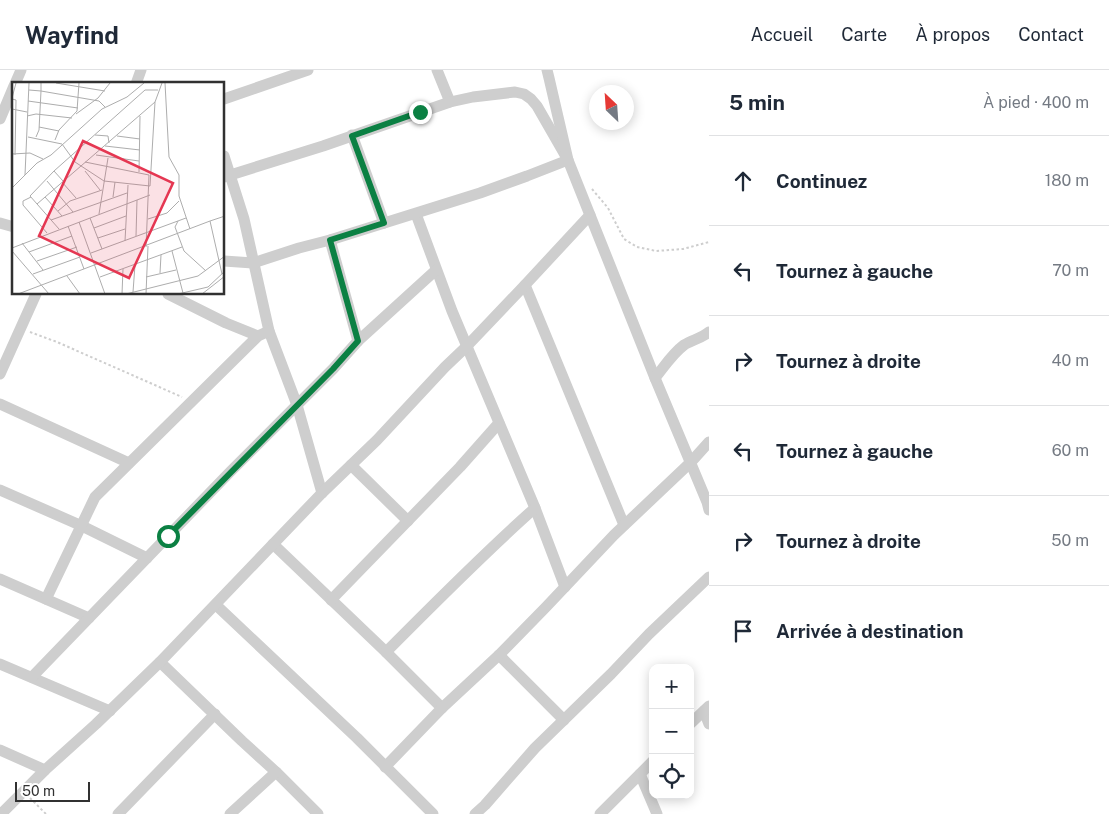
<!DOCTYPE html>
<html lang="fr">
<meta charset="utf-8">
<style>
:root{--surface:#fff;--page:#f2f2f3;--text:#1f2937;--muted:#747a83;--line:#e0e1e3}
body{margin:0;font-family:"Public Sans",sans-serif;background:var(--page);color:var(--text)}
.controls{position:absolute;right:15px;bottom:15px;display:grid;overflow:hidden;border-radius:10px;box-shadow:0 2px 12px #0003}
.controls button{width:45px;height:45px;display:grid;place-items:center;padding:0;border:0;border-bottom:1px solid var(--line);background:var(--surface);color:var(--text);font:25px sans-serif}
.compass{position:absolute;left:589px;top:15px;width:45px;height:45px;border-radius:50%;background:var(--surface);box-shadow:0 2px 12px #0003;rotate:335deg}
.scale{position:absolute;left:15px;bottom:12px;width:75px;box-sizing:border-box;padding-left:5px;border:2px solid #313131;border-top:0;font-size:14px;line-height:18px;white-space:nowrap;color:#313131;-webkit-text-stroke:4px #fff;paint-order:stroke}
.stop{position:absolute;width:15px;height:15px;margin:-11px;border:4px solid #0b8043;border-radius:50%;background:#fff}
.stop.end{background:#0b8043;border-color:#fff;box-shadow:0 1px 5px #0008}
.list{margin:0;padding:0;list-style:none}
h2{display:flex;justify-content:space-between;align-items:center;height:65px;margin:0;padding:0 20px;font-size:21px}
h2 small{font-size:16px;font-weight:400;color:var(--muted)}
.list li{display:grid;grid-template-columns:32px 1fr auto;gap:15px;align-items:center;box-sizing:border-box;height:90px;padding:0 20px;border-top:1px solid var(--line)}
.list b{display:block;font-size:19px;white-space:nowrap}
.list em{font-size:16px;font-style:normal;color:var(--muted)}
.icon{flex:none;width:28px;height:28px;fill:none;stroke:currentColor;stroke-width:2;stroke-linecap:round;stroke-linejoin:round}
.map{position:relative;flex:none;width:709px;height:744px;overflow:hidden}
header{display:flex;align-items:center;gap:30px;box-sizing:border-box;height:70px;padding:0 25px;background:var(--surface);border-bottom:1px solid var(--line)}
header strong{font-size:24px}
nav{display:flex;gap:28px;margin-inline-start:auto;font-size:18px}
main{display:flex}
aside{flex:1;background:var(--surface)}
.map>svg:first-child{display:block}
</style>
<header>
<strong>Wayfind</strong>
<nav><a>Accueil</a><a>Carte</a><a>À propos</a><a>Contact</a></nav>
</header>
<main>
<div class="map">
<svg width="709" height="744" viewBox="0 0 709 744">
<rect width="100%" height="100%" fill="#fff"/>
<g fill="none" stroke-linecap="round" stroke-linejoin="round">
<g stroke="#cecece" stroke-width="2" stroke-dasharray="2.5 2.5" stroke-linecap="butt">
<polyline points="592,119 608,138 624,169 637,177 656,181 683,179 709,172"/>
<polyline points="30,262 57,272 182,327"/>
<polyline points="30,728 46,744"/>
</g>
<g stroke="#cecece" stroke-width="11">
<polyline points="437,0 450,32"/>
<polyline points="15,14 21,0"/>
<polyline points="136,14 141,0"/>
<polyline points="224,29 308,0"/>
<polyline points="0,49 14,16"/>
<polyline points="352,65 384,153"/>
<polyline points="224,86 244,149 269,261 297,335 322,423"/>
<polyline points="224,107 323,76 450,32 473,27 515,22 524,24 531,29 537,36 568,90 655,308 707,432 709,440"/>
<polyline points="416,144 452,241 535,438 565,517"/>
<polyline points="0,153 14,157"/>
<polyline points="330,170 358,271"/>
<polyline points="224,191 253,193 299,178 330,170 480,123 527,106 568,90 549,8 547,0"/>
<polyline points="525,215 624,455"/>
<polyline points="168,224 226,253 258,266"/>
<polyline points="0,304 36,224"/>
<path d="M 655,308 C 664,297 672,284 684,275 C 692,270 702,268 709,262"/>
<polyline points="0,334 129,393"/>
<polyline points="351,395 408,451"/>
<polyline points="0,420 82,456 147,488"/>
<polyline points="273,474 386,582 442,638"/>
<polyline points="0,509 89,548"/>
<polyline points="46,529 95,427 258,266 269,261"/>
<polyline points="331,530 460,397 499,353"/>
<polyline points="216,535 357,668 433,744"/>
<path d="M 386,582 C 435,533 483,484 535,438"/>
<polyline points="499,585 564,650"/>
<polyline points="160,592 242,671 276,702 318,744"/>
<polyline points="0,594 110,641"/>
<polyline points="32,607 229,403 333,299 358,271 436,200"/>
<polyline points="704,641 709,654"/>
<polyline points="690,654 709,636"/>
<polyline points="0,680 45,700"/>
<polyline points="385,697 442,638 499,585 546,537 614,465 691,392 709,372"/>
<polyline points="640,704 657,744"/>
<polyline points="1,744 45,700 96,654 160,592 322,423 377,370 445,297 466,277 525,215 590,145"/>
<polyline points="118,744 215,644"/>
<polyline points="230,744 276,702"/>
<polyline points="475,744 485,735 535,678 611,604 649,564 709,507"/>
<polyline points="600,744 653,691"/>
</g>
</g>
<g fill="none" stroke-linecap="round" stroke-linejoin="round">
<polyline stroke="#0b8043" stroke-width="6" points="168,466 333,299 358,271 330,170 384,153 352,66 420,42"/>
</g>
<g transform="translate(12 12)">
<rect width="212" height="212" fill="#fff"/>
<path fill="none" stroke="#adadad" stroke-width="1" d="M 29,1 L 29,9 L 87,19 L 93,25M 44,1 L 93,9M 153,1 L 157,75 L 167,93 L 167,114 L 178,147M 17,8 L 29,9 L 27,48 L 24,55M 0,16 L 4,1M 0,17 L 4,18 L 3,73M 16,19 L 66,26M 0,27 L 15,30M 64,32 L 86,16 L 98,1M 15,34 L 24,32 L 60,36M 27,45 L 47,49M 83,53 L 96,54 L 97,61M 105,54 L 128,57M 16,55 L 50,62 L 63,80 L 92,99 L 138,104 L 143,20 L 150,1M 43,58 L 47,48 L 65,29 L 67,1M 93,64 L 128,68M 0,72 L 18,71 L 31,77M 84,73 L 127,79M 73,80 L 137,93 L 134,165M 42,89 L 133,8 L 146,8M 73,89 L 88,108M 127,90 L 128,34M 13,93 L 17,1M 35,99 L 61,130M 50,100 L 64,116M 0,106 L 25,81 L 39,73 L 90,27 L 115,15 L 132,1M 19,115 L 11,119 L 11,123 L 35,151M 33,115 L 50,134M 101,115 L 103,100M 25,122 L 143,20M 46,129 L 58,119 L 90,108M 87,132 L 96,76M 78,136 L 90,167M 136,137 L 155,131 L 167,119M 39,138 L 115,111M 166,139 L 163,145 L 172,169 L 194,189M 198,139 L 213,134M 67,140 L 93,212M 56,144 L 72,187M 82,146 L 114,134M 47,147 L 18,114 L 42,89 L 51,99M 124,154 L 125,118M 86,156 L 113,147M 113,159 L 116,103M 10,161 L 31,188M 0,166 L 138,113M 0,169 L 37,212M 160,169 L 171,211M 17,170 L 60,154M 79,171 L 174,136M 25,179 L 65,165M 148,191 L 149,173M 21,192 L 68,175M 55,194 L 68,212M 88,195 L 170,165M 134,195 L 164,188M 121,210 L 123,183M 6,212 L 198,139 L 210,192M 110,212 L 111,187M 114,212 L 186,194 L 213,174M 134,212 L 136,164M 166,212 L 196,205 L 213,189M 190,212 L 213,194"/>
<path fill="#e53752" fill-opacity="0.15" stroke="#e53752" stroke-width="2.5" d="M 71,59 L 161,101 L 117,196 L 27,154 Z"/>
<rect width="212" height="212" fill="none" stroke="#313131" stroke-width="2.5"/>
</g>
</svg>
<div class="controls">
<button>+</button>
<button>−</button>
<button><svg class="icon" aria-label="locate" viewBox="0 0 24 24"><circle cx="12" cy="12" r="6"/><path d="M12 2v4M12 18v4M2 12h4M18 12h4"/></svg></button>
</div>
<svg class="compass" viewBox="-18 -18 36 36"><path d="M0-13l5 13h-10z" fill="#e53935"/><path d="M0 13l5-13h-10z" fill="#747a83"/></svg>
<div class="scale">50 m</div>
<div class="stop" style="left:168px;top:466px"></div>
<div class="stop end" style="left:420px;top:42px"></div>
</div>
<aside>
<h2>5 min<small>À pied · 400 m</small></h2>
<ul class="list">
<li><svg class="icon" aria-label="ahead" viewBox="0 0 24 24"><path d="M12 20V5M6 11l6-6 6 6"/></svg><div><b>Continuez</b></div><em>180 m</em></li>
<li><svg class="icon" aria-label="left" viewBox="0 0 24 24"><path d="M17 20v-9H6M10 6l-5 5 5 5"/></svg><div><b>Tournez à gauche</b></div><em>70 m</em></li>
<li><svg class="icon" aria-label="right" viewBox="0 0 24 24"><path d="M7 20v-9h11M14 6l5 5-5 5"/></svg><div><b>Tournez à droite</b></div><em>40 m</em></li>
<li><svg class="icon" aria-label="left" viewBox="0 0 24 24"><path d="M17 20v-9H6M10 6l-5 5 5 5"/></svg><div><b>Tournez à gauche</b></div><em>60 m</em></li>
<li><svg class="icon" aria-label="right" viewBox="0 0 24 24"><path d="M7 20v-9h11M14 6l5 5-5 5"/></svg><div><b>Tournez à droite</b></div><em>50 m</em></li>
<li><svg class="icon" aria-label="arrive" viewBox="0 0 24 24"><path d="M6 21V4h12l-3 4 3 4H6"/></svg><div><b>Arrivée à destination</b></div></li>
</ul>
</aside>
</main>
